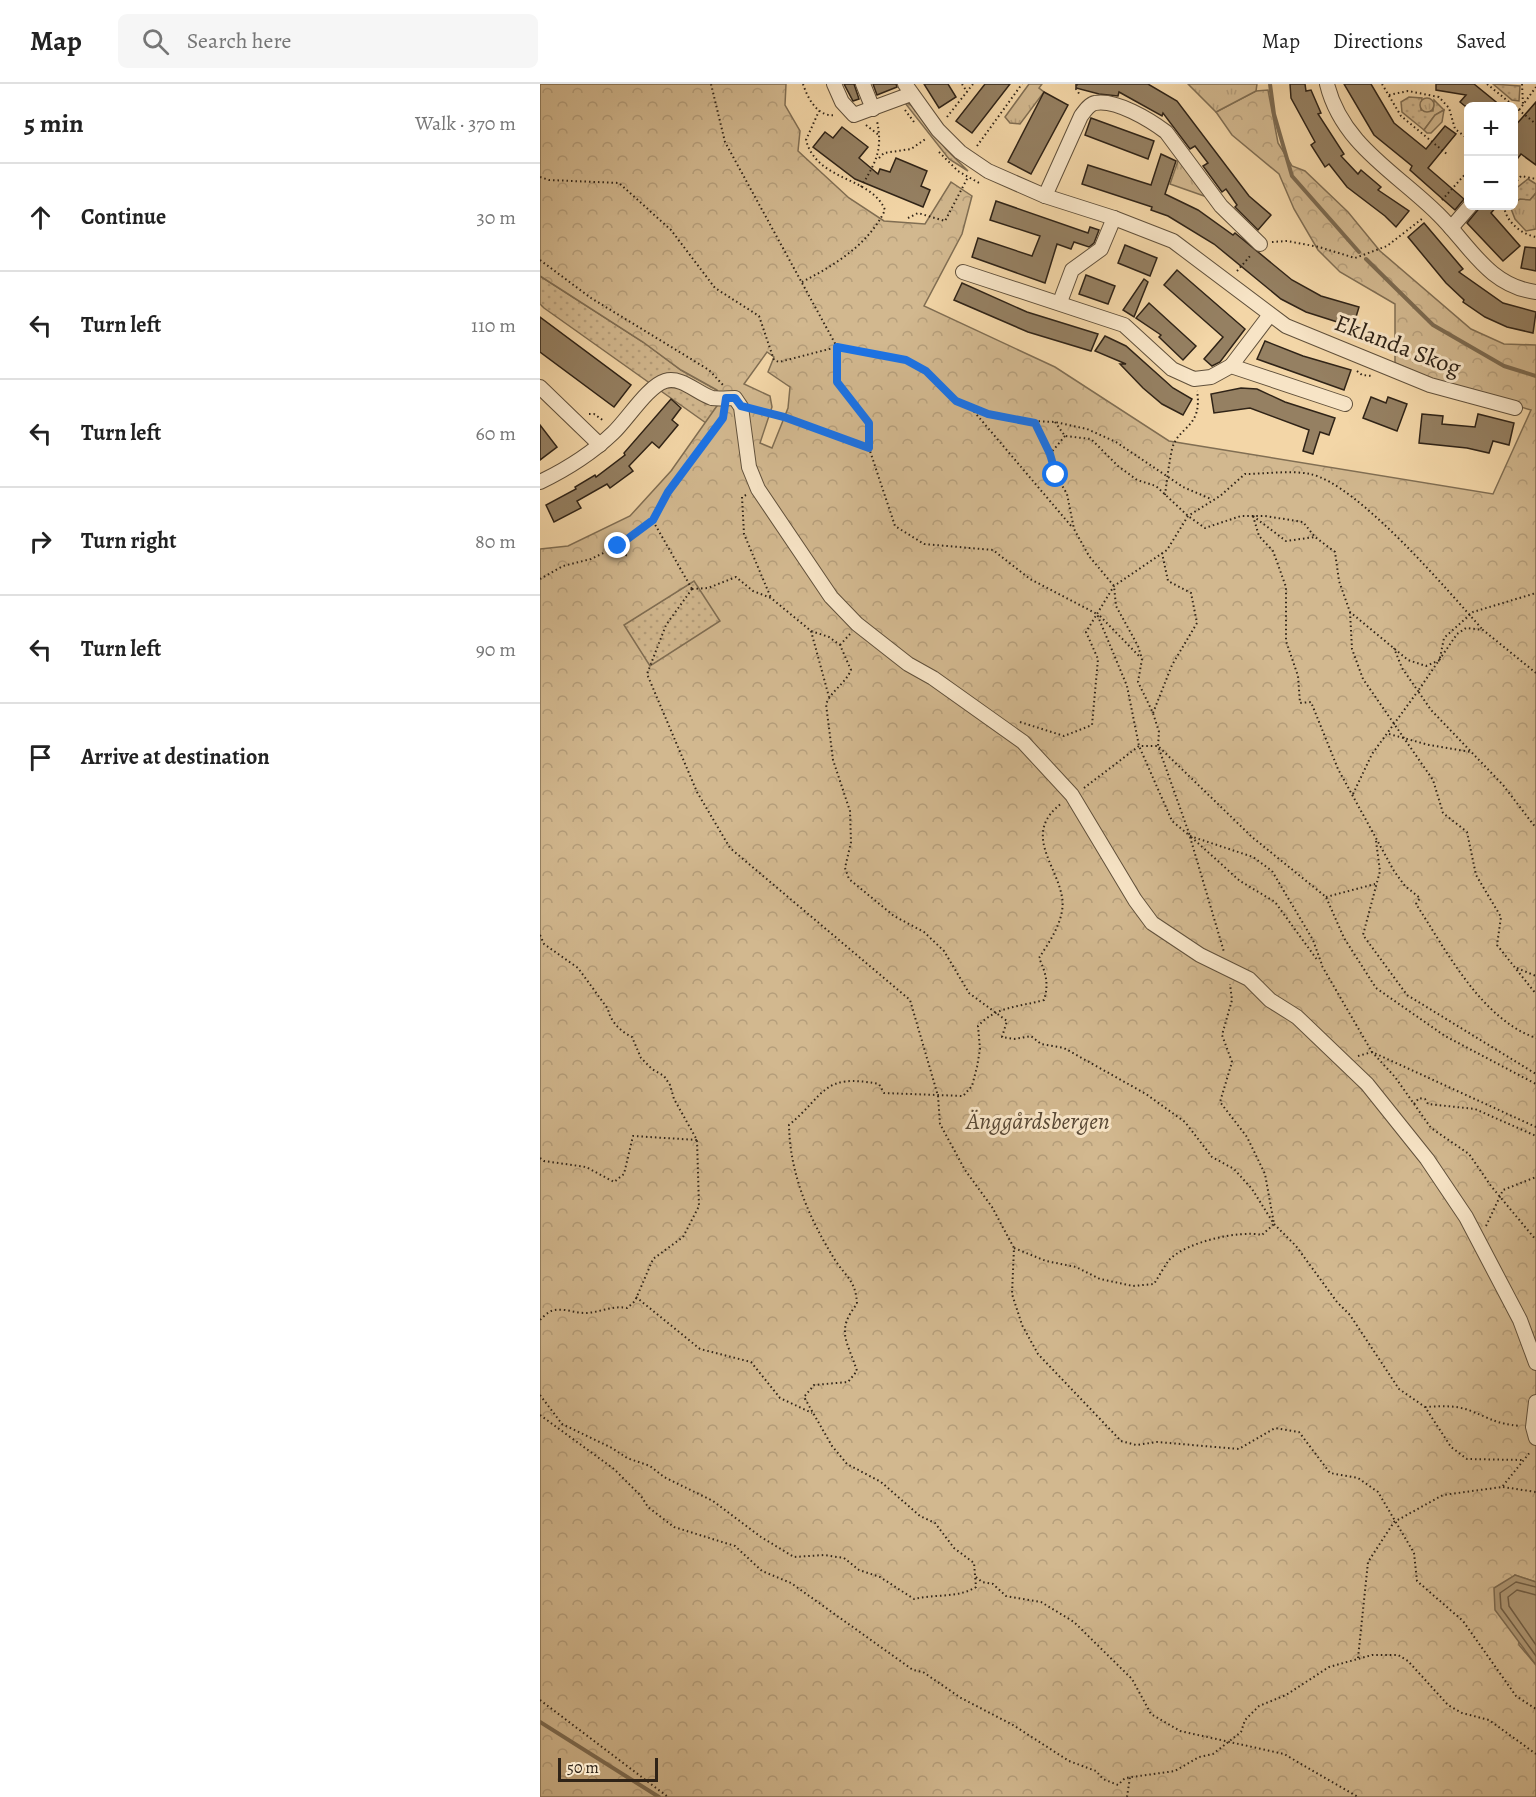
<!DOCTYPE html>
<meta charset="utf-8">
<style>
:root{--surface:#fff;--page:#f6f6f6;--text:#222;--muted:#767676;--line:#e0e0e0}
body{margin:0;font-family:Alegreya,serif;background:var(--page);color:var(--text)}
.controls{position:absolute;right:18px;top:18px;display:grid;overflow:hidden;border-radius:9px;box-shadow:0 6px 24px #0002}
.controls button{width:54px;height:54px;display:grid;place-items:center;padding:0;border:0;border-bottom:2px solid var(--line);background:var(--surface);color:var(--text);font:30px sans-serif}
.scale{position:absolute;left:18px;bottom:15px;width:100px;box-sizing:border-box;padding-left:6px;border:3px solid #2f2317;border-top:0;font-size:16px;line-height:21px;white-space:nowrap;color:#2f2317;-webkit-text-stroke:4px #f7e4c6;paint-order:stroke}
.stop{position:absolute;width:18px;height:18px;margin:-14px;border:4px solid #1a73e8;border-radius:50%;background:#fff}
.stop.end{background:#1a73e8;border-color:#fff;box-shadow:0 2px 6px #0008}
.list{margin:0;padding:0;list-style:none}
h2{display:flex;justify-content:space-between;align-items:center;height:78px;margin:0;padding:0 24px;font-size:26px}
h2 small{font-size:20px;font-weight:400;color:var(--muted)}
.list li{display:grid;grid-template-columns:39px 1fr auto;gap:18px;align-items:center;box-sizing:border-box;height:108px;padding:0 24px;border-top:2px solid var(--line)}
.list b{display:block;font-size:22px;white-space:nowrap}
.list em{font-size:20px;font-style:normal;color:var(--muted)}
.icon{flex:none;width:33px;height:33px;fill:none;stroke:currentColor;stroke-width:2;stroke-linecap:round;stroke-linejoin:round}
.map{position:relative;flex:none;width:996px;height:1713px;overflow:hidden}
header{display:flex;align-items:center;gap:36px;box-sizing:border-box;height:84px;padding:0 30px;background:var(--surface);border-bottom:2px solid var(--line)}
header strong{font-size:28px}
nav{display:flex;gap:33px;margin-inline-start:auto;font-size:21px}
.search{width:420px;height:54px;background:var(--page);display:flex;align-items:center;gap:15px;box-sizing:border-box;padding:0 21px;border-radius:9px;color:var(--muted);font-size:22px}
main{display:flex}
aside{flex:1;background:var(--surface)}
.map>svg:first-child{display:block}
</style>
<header>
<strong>Map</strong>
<div class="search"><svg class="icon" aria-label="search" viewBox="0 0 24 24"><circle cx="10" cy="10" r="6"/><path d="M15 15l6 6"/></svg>Search here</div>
<nav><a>Map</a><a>Directions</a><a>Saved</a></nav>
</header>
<main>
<aside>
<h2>5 min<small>Walk · 370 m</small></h2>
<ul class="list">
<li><svg class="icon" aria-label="ahead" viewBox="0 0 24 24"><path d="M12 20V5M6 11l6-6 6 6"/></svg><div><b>Continue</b></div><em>30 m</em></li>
<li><svg class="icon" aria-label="left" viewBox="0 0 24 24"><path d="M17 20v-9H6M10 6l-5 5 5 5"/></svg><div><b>Turn left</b></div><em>110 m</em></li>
<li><svg class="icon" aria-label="left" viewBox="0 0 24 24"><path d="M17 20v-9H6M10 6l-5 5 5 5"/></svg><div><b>Turn left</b></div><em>60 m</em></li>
<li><svg class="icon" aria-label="right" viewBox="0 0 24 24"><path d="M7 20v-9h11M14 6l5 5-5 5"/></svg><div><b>Turn right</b></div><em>80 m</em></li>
<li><svg class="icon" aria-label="left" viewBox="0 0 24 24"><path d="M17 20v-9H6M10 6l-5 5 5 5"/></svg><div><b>Turn left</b></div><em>90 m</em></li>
<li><svg class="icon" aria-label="arrive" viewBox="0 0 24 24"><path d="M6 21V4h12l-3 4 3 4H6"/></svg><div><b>Arrive at destination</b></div></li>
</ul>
</aside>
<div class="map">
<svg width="996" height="1713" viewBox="0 0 996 1713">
<defs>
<pattern id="grass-dots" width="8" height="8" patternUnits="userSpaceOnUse" patternTransform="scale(1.5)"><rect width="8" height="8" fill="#d2b88f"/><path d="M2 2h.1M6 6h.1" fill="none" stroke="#b59e7b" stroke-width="1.8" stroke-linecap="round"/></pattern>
<pattern id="forest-crowns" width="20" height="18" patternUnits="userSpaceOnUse" patternTransform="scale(1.5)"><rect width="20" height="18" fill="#d2b88f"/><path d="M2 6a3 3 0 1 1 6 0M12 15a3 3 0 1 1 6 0" fill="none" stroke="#b59e7b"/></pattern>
<pattern id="park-tufts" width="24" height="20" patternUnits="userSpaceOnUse" patternTransform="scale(1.5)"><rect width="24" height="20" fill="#d2b88f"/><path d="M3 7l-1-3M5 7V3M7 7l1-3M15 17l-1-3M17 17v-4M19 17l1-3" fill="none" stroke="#b59e7b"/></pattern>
</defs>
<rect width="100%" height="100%" fill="#f3d6a7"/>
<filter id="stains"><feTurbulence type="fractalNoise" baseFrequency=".00333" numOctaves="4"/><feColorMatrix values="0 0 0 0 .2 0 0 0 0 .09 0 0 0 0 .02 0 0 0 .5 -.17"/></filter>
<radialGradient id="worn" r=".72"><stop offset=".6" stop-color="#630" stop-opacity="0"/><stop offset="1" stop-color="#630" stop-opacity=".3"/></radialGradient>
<g fill="url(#grass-dots)" stroke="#806e53" stroke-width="1.5">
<polygon points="953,0 980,2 979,17 972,16"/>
<polygon points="869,13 882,14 881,26 893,27 894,16 904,26 895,31 884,46 862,28 861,18"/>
<polygon points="365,19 370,20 406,65 428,87 409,75"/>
<polygon points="988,95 996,100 996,109 990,116 974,118 974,106"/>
<polygon points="0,192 103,258 141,286 177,306 179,319 166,339 4,224 0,220"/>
<polygon points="155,496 181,538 110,583 83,541"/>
</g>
<path fill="url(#forest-crowns)" stroke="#806e53" stroke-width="1.5" fill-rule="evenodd" d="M 0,0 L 246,0 L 245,21 L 260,47 L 258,67 L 309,114 L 344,137 L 385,140 L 411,98 L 432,112 L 422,150 L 384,222 L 515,283 L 629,357 L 953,410 L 991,326 L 904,300 L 855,279 L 855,220 L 800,188 L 778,166 L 754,125 L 739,90 L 692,51 L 676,28 L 716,7 L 728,6 L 738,59 L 752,82 L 765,87 L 808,128 L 840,167 L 931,245 L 964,260 L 996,261 L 996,1498 L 975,1491 L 979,1561 L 996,1581 L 996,1713 L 0,1713 L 0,465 L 28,462 L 90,432 L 131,387 L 179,319 L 177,306 L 141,286 L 103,258 L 0,192 ZM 227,268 L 234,273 L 228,288 L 250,303 L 248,324 L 232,364 L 220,359 L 232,323 L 230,312 L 204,300 ZM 154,497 L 180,537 L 110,582 L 84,541 Z"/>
<g fill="url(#park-tufts)" stroke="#806e53" stroke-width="1.5">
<polygon points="489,0 502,0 499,4 504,8 480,40 470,39 465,33"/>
<polygon points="648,0 717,0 716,7 676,28"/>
<circle cx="887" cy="21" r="7"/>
<polygon points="904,26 902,38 891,49 887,49 884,46 895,31"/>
<polygon points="640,71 667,113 630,100"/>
<polygon points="996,109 996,145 986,147 975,135 970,122 980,115 990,116"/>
</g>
<polygon fill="#b09976" stroke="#7c6a50" stroke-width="1.5" points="975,1491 996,1498 996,1581 955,1526 954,1504"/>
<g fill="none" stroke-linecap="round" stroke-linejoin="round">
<g stroke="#705e46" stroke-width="1.5">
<polyline points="996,1503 976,1498 960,1509 961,1524 996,1572"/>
<polyline points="996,1511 977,1506 968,1513 969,1522 996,1561"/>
</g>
<g stroke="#7c6a50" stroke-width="4">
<polyline points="730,0 734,30 752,92 819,168"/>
<polyline points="826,175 893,241 964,282 996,292"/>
<polyline points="0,1638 119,1713"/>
</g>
</g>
<g fill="#958062" stroke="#2f2317" stroke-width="1.5">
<polygon points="304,0 314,0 319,15 313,17"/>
<polygon points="333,0 356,0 357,3 337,11"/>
<polygon points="384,0 408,0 416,13 399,24"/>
<polygon points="445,0 470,0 432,49 416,37"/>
<polygon points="536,0 608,0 637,17 709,112 731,131 718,146 695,123 697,121 686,105 682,108 663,82 668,79 655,62 650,65 623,29 622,32 579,8 578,12 559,10 536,4"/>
<polygon points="750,0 765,0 766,7 771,6 781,29 778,30 804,70 801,72 818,90 821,86 841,103 838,106 869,127 856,143 845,132 807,103 789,80 785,83 771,61 775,58 751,14"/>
<polygon points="804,0 831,0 854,39 886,65 905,42 916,50 888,84 924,115 915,126 870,86 872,82 834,51"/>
<polygon points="896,0 934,0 961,22 925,22 920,18 926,11 896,6"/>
<polygon points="504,8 528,21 491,90 468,78"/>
<polygon points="996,18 996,81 981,70 974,79 974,43"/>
<polygon points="551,34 614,57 608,75 545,51"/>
<polygon points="302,43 328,63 319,74 338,90 340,85 350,88 356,74 387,87 381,102 390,106 383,123 315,95 273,63 285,48 293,54"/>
<polygon points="621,70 636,77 625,110 658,126 693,151 695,149 752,196 781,212 819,223 813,243 766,228 741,215 674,160 628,132 611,126 612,123 542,100 548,81 611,101"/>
<polygon points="456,117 548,149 550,143 559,146 554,159 549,163 534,158 531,165 517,160 505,199 432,173 438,154 492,172 500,152 450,136"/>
<polygon points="941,122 957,122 951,129 980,162 963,177 927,139"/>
<polygon points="884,139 923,185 919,188 963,219 996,228 993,249 967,243 945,233 923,218 924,216 906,199 868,153"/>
<polygon points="585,161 617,174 610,192 578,179"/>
<polygon points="985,163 996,164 996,187 981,184"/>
<polygon points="637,186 705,245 680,278 672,282 664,275 683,253 624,201"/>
<polygon points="546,191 575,202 568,220 539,210"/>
<polygon points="604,195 608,198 594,233 583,226"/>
<polygon points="422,199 487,228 558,250 551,267 488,248 414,216"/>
<polygon points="609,219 656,262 643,276 619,253 621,251 596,234"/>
<polygon points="0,233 91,301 74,323 0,268"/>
<polygon points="565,252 586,262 633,304 652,315 643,331 622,320 603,304 580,280 586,280 555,267"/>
<polygon points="725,257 763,272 811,286 804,306 717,275"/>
<polygon points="701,304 717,305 745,318 795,334 789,351 780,348 773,370 763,367 769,346 710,324 674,329 671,310"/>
<polygon points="831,313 846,319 848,313 867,320 857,347 823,334"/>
<polygon points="131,315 141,324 132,336 138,341 119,364 112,358 89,382 93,387 70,404 67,400 37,417 41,424 14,438 6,421 36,405 35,403 55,391 56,393 85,371 84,369"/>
<polygon points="882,330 903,332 902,340 935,343 938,330 974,339 969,361 953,357 949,369 927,364 879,359"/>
<polygon points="0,341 17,363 0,376"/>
</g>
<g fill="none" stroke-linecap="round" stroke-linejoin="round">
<defs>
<g id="minor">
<polyline points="294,0 302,18 314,31 371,10"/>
<polyline points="323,0 333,25"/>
<polyline points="365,0 398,46 420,68 448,87 505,112 574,134 633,157 746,242 890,301 975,324"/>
<path d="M 787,0 C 802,61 857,89 898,130 C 929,160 948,202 996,208"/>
<path d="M 505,112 L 541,32 C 544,28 549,20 555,19 C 576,15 610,36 626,48 L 681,122 L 720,160"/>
<polyline points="911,144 930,122"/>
<polyline points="423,188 584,241 632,285 654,295 671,293 691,282 805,320"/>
<polyline points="520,218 532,186 561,165 574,134"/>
<polyline points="691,282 729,232"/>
<polyline points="0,303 60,361"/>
<path d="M 0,398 C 27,385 51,370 73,349 C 87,336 108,302 125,297 C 141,292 157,309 172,314 C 179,315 188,314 195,314 L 201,323 L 209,383 L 218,405 L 291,513 L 317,540 L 368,580 L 393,594 L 483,658 L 532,711 L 595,816 L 612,839 L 660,871 L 709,895 L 730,916 L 757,933 L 827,1000 L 887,1075 L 926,1133 L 980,1236 L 996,1279"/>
<polyline points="996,1318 993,1343 996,1354"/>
</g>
</defs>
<use href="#minor" stroke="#60503b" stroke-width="16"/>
<g stroke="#2f2317" stroke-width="2" stroke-dasharray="1.5 3" stroke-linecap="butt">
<polyline points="171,0 185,58 297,263 297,299 329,338 329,364 355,442 384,460 453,466 490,495 557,530 587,602 599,662 632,737 650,752 713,773 732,787 773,856 782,881"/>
<path d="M 263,0 C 268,15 278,34 296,31"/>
<polyline points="422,0 427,8"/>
<polyline points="537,0 536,5 540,11"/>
<polyline points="842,0 861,32 908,71"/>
<polyline points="947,0 996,40"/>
<polyline points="982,0 983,20"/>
<polyline points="849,11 868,7 899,13 909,24 915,45 928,55"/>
<polyline points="365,26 374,38"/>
<polyline points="407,33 433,0"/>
<polyline points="974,33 996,3"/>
<polyline points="326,41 340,52"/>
<polyline points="437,62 482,0"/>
<polyline points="399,68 418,87 439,99"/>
<polyline points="339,74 344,69 371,65 387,54"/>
<polyline points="0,93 9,96 79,99 131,146 175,204 219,232 234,276 239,278 297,263 366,276 385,287 416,317 448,330 472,336 515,338 547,345 576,358 643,403 671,415"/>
<polyline points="974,100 981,92 996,95"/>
<path d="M 321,103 C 336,78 343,66 337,37"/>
<polyline points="902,116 928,87"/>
<path d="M 964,122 C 966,138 981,150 996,153"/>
<polyline points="368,134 378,129 405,137 428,93"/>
<polyline points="732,158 747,157 779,163 815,174 847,162 883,134"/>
<polyline points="0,176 51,214 169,286 183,301"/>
<polyline points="697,187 711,171"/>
<path d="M 262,198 C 295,181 329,160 345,126 C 331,92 277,98 266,56 L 279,27"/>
<polyline points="817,287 822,291 833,292"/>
<polyline points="431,324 532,443"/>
<polyline points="215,326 244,333 329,364"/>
<polyline points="49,330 54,330 64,337"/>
<polyline points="515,338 525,352 551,355 578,382 597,396 616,402 648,432 665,444 701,432 725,432 763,438 775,453 795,468 799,497 810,528 868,576 886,582 900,576"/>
<polyline points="495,339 510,370"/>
<polyline points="525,352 510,370 516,391 527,410 534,445 549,472 574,502 576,522 598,562 602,575 598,598 613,629 619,648 618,662 650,752 700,797 735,818 778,877"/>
<polyline points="206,411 202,413 204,450 231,514"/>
<path d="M 625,411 C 627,396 629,379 632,365 C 638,342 663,344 657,307"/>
<path d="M 713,432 L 719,452 L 733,467 L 746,503 L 746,557 L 758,592 L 760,619 L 771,618 L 798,685 L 854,787 L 865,802 L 880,814 L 876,820 C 906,866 941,935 996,954"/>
<polyline points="713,432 746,457 775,453"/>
<polyline points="113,437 152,505"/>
<polyline points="74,464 89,473"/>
<polyline points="0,495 23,482 51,475 78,462 106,443 128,408 177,344 185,327"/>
<polyline points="152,505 126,541 107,590 157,708 190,764 370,916 398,1012 400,1040 425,1086 452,1123 474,1164 472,1210 482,1241 498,1270 581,1357 596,1361 617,1358 699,1365 735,1344 759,1348 790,1389 818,1394 838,1408 874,1469 877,1497 923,1537 976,1612 996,1625"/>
<path d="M 152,505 L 168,504 L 196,493 L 213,507 L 231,514 L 271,547 L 289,553 L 300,561 L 311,586 C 305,600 292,606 286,620 L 293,676 L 310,727 L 311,758 L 305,784 L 309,795 L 354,832 L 384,848 L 404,867 L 429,909 L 467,937 L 462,953 L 474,955 L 491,952 L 501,960 L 524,964 L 606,1010 L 645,1038 L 672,1073 L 694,1085 L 712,1105 L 734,1140 L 756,1162 L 797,1218 L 810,1231 L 859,1305 L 885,1323 L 911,1363 L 927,1375 L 983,1376"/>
<polyline points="810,528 812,565 823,595 893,696 903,729 927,748 936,791 961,833 957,861 996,910"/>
<polyline points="560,532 600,573"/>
<polyline points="271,547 289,613"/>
<polyline points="300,561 310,550"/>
<polyline points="900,574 904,554 933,528 996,509"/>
<polyline points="996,589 943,546 926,544 917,550 878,607 891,626 963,701 996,744"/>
<polyline points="613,629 632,581 657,539 651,509 628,497 622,469"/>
<path d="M 480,638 L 524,652 L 552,641 L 558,575 L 546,548 L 574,502 L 627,466 L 648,432 L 680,412 L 705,390 C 725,390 750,386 770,390 C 818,400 908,507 943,546"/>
<polyline points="849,650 889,661 931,668"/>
<polyline points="544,704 599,662 618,662 712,753 786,813 804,854 836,904 905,952 996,1000"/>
<polyline points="813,710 832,670 878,607 862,584 854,564"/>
<polyline points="650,753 684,868"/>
<polyline points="836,757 840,787 823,851 867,911 996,990"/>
<polyline points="786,813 835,800"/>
<path d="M 0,851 L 4,860 L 38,884 L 68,925 C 70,937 81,948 92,953 L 101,974 L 112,985 L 124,992 L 130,1001 L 134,1015 L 157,1056 L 159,1122 L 143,1153 L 113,1175 L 95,1217 L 87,1224 C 72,1221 59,1229 45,1229 C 34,1229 22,1223 11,1227 C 8,1228 3,1233 0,1236"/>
<polyline points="782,882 832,968 855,993 891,1044 929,1070 951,1102 996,1156"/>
<polyline points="977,884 996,892"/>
<polyline points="818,972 832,968 996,1043"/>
<polyline points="874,1020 879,1014 885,1015 888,1020 935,1025 996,1052"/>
<polyline points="0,1074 4,1077 46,1083 74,1098 84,1090 93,1052 157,1056"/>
<polyline points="946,1142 963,1106 996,1093"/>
<path d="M 474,1164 L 506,1177 L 536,1183 L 560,1195 L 593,1202 L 614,1200 C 619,1192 624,1183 629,1176 C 646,1158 699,1146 722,1151 L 734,1140 L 725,1090 L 707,1053 L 680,1018 L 692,978 L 682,951 L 692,916 L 690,900"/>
<polyline points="96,1213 160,1265 211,1278 240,1314 272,1329"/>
<path d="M 0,1311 L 22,1340 L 72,1364 L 87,1374 L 110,1382 L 124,1393 L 173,1417 L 221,1453 L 254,1473 L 284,1471 L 304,1474 L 319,1486 L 340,1493 L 374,1515 C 394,1510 419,1514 436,1503 L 434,1479 L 414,1464 L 395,1439 L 380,1432 L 341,1398 L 307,1380 L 292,1362 L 264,1313 L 274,1301 L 308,1298 L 317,1287 C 308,1258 295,1247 317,1220 C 316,1197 306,1193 295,1176 C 269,1134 250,1091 249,1041 C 286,1010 282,989 339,1000 L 344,1009 L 423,1012 L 432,1002 L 437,983 L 440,965 L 438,942 C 456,922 480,923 504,916 C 509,900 506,889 499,874 C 510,857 526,834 522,813 C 516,779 482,749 522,719"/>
<path d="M 885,1323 C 900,1322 917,1321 931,1327 C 954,1336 954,1339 980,1342"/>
<polyline points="0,1331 74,1385 101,1412 108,1423 134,1443 195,1462 222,1487 251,1499 373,1586 383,1588 421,1614 473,1641 529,1677 556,1687 563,1695 578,1701 585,1694 635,1687 659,1673 673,1670 701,1648 705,1636 719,1622 746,1611 789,1583 832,1571 858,1571 868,1577 908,1621 922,1629 949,1636 996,1670"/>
<polyline points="963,1403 996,1408"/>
<polyline points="436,1493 442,1498 453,1500 466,1512 501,1518 534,1538 592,1595 611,1630 640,1647 744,1670 818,1713"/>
<polyline points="818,1574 828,1478 854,1438 903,1411 962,1403 991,1367"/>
<polyline points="0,1616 128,1713"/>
<polyline points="587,1713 590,1693"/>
</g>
<use href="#minor" stroke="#f7e4c6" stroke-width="14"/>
</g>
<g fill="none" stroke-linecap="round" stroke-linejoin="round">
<polyline stroke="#1a73e8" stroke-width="8" points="78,462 113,436 128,408 183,334 186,314 195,314 201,322 244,333 329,364 329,339 297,298 297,263 366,276 386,287 416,317 448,330 495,339 510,370 516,391"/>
</g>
<g text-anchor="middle" stroke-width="6" stroke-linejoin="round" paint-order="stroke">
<g font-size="24" fill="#2f2317" stroke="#f7e4c6">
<text transform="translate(858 261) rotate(21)" y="8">Eklanda Skog</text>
</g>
<g font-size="24" font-style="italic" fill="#584835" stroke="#f7e4c6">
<text x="498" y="1045">Änggårdsbergen</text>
</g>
</g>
<rect width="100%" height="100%" filter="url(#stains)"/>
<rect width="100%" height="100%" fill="url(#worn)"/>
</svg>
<div class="controls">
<button>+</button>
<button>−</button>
</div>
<div class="scale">50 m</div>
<div class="stop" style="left:516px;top:391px"></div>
<div class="stop end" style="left:78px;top:462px"></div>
</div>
</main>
